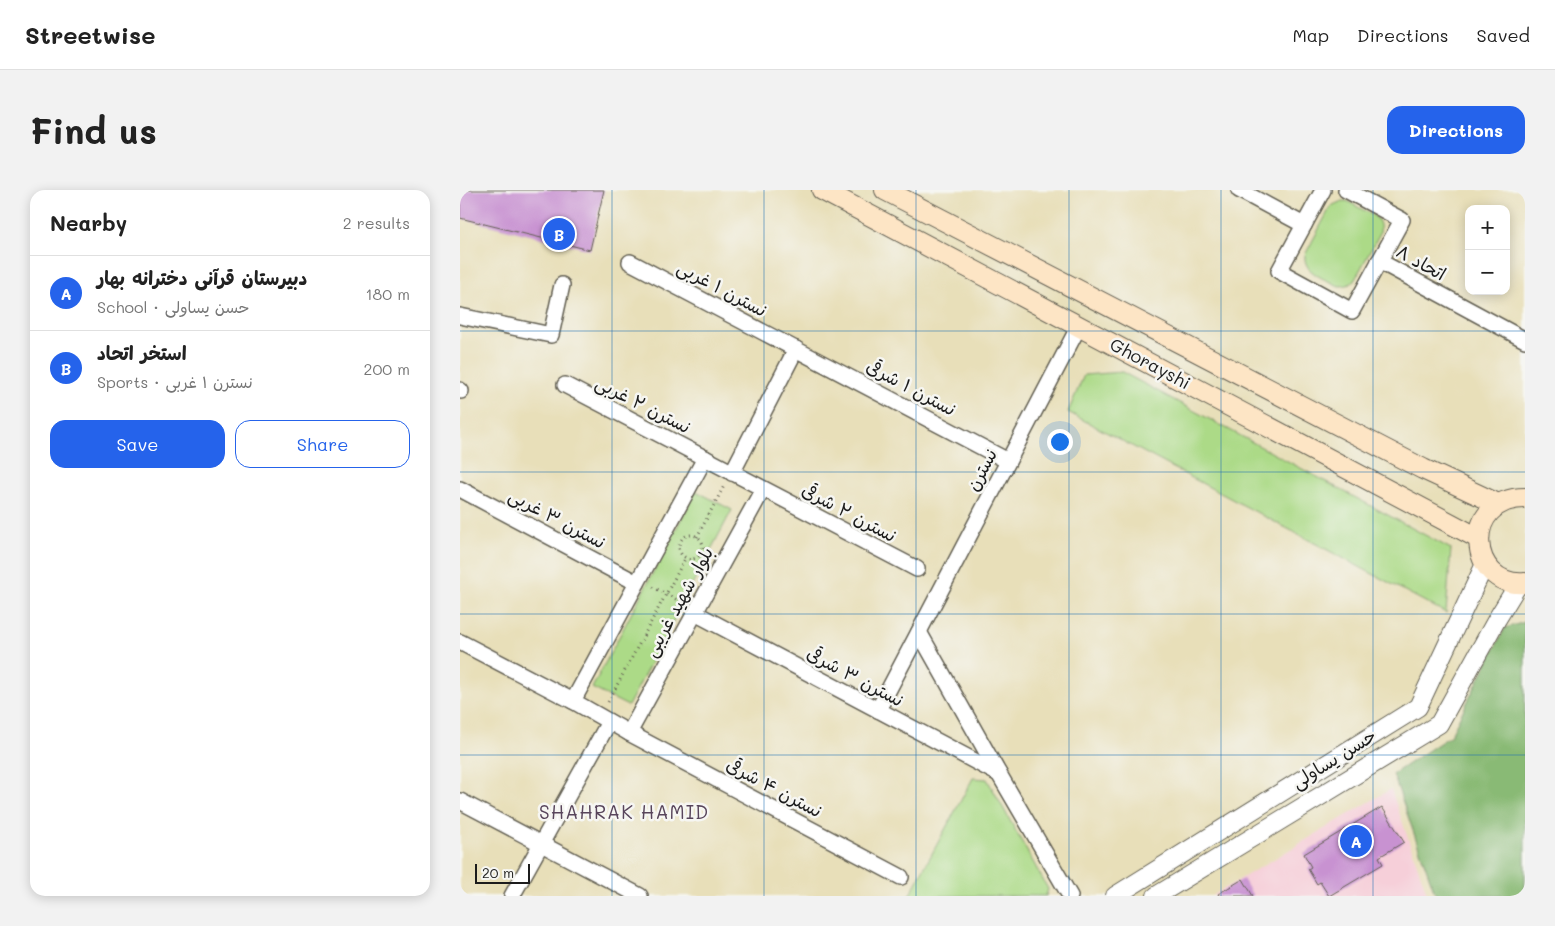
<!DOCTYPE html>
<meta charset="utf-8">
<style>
:root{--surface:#fff;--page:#f2f2f2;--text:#222;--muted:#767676;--line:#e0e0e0;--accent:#2563eb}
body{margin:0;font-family:Mali,"Playpen Sans Arabic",sans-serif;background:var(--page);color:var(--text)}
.controls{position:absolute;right:15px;top:15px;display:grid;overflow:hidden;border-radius:10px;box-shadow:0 2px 12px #0003}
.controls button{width:45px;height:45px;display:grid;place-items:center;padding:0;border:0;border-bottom:1px solid var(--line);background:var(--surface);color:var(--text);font:25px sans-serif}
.scale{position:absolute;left:15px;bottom:12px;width:55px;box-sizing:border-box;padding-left:5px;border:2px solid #1c1c1c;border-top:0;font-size:14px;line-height:18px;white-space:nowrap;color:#1c1c1c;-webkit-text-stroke:4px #f6f6f2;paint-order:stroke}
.you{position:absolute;left:599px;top:251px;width:18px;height:18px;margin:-12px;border:4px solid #fff;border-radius:50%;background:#1a73e8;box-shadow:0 0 0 8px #1a73e833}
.badge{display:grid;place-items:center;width:32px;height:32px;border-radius:50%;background:var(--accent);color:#fff;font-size:16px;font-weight:700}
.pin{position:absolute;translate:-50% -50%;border:2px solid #fff;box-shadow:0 1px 5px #0006}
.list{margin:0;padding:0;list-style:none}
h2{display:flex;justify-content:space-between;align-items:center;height:65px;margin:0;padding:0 20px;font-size:21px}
h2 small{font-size:16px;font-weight:400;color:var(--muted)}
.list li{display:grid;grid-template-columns:32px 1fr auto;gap:15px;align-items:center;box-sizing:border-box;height:75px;padding:0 20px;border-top:1px solid var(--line)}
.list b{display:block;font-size:19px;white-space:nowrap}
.list p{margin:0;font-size:16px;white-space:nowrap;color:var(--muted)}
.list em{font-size:16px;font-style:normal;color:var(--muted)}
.actions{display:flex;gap:10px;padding:15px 20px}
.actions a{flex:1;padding:11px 0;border:1px solid var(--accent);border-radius:15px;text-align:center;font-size:18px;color:var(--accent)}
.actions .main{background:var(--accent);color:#fff}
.map{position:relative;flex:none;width:1065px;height:706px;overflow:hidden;border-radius:15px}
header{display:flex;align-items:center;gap:30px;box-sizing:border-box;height:70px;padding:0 25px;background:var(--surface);border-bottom:1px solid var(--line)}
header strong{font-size:24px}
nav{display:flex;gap:28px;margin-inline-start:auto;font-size:18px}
.intro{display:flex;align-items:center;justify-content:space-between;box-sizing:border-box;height:120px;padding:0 30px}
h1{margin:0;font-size:35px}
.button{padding:12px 22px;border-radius:15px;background:var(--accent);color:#fff;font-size:18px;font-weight:700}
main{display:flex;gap:30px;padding:0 30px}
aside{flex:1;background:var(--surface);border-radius:15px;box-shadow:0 2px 12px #0003}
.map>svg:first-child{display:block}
</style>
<header>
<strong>Streetwise</strong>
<nav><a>Map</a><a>Directions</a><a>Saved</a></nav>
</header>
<div class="intro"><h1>Find us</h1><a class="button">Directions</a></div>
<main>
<aside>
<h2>Nearby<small>2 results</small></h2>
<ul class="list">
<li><span class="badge">A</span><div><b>دبیرستان قرآنی دخترانه بهار</b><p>School · حسن یساولی</p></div><em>180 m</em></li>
<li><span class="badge">B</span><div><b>استخر اتحاد</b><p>Sports · نسترن ۱ غربی</p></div><em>200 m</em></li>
</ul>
<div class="actions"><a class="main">Save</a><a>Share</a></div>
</aside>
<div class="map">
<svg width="1065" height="706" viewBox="0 0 1065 706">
<rect width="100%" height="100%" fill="#f6f6f2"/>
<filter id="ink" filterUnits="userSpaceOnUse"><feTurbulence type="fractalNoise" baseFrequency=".02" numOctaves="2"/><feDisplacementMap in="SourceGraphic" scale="10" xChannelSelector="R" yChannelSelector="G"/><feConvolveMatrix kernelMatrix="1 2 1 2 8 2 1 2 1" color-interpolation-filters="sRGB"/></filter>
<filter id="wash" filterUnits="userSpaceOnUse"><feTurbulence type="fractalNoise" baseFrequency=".0096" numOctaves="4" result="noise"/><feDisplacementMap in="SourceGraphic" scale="20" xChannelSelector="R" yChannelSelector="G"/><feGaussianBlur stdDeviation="1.12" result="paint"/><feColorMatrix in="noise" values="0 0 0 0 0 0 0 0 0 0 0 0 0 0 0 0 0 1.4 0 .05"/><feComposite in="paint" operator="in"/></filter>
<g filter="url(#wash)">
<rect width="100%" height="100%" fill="#e8dfb9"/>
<polygon fill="#f6cfd9" points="931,599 968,706 752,706"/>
<g fill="#acda87" stroke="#647b52">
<path d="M 882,11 L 887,11 L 916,27 C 920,32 921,37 920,43 L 894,91 C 890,95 884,96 879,96 C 865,89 843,83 845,65 L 871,16 Z"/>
<polygon points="662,182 991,359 986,423 608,222 624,185"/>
<polygon points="236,301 272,320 168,516 132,498"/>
<polygon points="513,588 527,589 588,699 586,706 449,706"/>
</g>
<polygon fill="#89ba74" stroke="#526b48" points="1065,432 1065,706 976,706 933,584 990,546 1045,438"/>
<g id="blocks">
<g fill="#c892d1">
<polygon points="0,0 144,0 130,60 0,28"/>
<polygon points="922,617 944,652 919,667 923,674 869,706 860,692 857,694 848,679 851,677 844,664"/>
<polygon points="783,689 793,706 759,706 758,704"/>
</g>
</g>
</g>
<g filter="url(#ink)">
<use href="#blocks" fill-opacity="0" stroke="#636053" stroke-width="1"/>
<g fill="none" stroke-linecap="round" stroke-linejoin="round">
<defs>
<g id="minor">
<polyline points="779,0 844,35"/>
<polyline points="863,0 819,81 892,121 942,30 886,0"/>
<polyline points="919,71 1065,150"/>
<polyline points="170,72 548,271"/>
<polyline points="0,126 91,145 102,95"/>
<polyline points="105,195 457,379"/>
<polyline points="0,200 1,201"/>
<polyline points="272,283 336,159"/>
<polyline points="0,299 177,393"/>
<polyline points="235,423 539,584"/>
<polyline points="459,442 539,584 610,706"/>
<polyline points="0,452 113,511 169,543 441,687"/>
<polyline points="113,511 245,268"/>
<polyline points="418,520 619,136"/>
<polyline points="169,543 303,299"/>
<polyline points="0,611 180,706"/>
<polyline points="52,706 149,532"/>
</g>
<g id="tertiary">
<polyline points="655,706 958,517 1025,374"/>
<polyline points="696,706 979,534 1037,429 1059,393"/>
</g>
<g id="secondary">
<polyline points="362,0 1018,348"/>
<polyline points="425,0 963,279 1038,314"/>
<path d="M 1065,308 C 1000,308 1008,398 1065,393"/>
</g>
</defs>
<use href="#minor" stroke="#636053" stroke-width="18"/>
<use href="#tertiary" stroke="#636053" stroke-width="20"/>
<use href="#secondary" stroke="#636053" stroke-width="22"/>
<g stroke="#636053" stroke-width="3" stroke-dasharray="1 4" stroke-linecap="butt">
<circle cx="231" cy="357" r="12"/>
<polyline points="237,347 264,296"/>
<polyline points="193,397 223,413"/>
<polyline points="148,512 226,367"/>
</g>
<use href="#minor" stroke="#fff" stroke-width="15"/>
<use href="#tertiary" stroke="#fff" stroke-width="18"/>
<use href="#secondary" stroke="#fde5c5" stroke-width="20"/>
</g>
</g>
<path fill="none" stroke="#1f6fb2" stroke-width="1" stroke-opacity="0.55" d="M 152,0 L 152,706M 304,0 L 304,706M 456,0 L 456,706M 609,0 L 609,706M 761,0 L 761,706M 913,0 L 913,706M 0,141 L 1065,141M 0,282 L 1065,282M 0,424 L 1065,424M 0,565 L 1065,565"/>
<g text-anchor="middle" stroke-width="5" stroke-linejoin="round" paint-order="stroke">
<g font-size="18" fill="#1c1c1c" stroke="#f6f6f2">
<text transform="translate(961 73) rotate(29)" y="6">اتحاد ۸</text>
<text transform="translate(262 99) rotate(28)" y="6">نسترن ۱ غربی</text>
<text transform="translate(690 174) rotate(28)" y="6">Ghorayshi</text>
<text transform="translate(451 198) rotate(28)" y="6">نسترن ۱ شرقی</text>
<text transform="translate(183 215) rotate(27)" y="6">نسترن ۲ غربی</text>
<text transform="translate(522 280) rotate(-62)" y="6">نسترن</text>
<text transform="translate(389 323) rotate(28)" y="6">نسترن ۲ شرقی</text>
<text transform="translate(97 329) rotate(28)" y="6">نسترن ۳ غربی</text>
<text transform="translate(219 412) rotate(-61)" y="6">بلوار شهید غریبی</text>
<text transform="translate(395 487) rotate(28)" y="6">نسترن ۳ شرقی</text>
<text transform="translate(874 569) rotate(-32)" y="6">حسن یساولی</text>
<text transform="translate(314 598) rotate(28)" y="6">نسترن ۴ شرقی</text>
</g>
<g font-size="19" letter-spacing="1" fill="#58455b" stroke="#f6f6f2">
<text x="164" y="629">SHAHRAK HAMID</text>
</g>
</g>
</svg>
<div class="controls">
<button>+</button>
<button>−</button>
</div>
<div class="scale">20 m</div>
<div class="you"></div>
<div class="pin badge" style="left:896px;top:651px">A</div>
<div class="pin badge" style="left:99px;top:44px">B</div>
</div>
</main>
